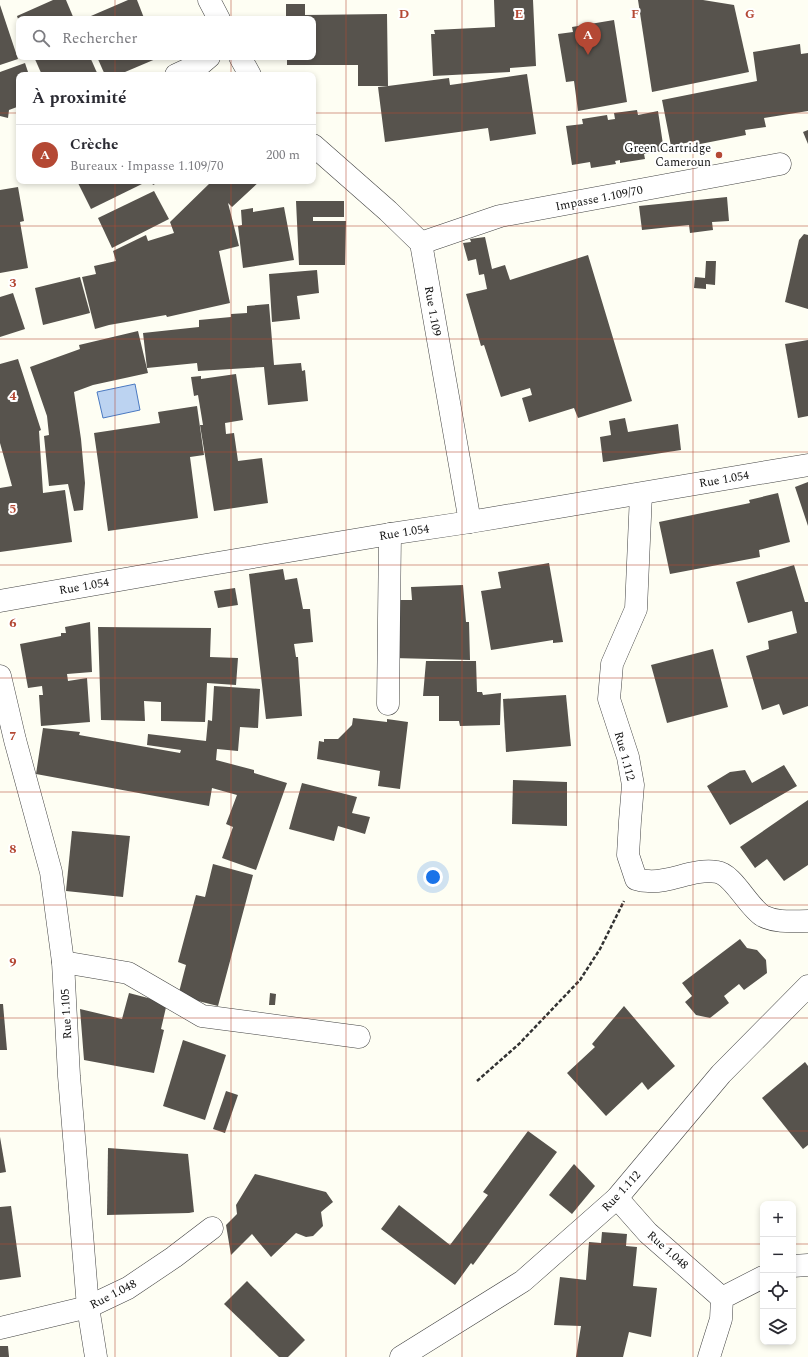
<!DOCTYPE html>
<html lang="fr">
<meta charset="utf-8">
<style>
:root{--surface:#fff;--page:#f7f7f7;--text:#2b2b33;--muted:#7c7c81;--line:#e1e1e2;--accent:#b44834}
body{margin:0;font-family:Spectral,serif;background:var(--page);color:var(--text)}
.controls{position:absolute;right:12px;bottom:12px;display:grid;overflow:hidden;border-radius:8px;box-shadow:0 2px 6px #0003}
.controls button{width:36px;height:36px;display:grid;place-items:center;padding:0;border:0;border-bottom:1px solid var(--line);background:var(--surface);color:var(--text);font:20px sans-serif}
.you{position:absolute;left:433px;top:877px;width:14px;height:14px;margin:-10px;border:3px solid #fff;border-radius:50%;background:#1a73e8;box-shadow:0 0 0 6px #1a73e833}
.badge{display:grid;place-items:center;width:26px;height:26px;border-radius:50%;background:var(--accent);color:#fff;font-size:13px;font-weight:700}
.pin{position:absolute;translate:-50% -33px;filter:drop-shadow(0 1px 2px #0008)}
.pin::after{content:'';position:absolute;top:21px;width:14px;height:12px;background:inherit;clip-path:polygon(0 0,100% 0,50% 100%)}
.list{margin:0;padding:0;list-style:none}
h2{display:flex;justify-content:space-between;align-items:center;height:52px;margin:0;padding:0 16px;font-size:17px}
h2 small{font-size:13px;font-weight:400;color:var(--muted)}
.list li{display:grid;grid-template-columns:26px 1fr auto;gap:12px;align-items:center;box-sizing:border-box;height:60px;padding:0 16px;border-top:1px solid var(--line)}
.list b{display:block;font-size:15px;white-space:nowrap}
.list p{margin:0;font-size:13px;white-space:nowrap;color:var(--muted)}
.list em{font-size:13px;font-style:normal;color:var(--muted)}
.icon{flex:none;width:22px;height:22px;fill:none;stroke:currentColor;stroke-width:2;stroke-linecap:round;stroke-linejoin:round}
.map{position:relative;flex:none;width:808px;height:1357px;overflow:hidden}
.search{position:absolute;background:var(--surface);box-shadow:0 2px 6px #0003;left:16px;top:16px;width:300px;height:44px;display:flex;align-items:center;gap:10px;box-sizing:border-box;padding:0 14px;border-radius:8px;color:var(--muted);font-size:15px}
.panel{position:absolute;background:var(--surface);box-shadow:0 2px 6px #0003;left:16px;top:72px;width:300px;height:112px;border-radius:8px}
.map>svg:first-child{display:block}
</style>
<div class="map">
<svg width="808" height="1357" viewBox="0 0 808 1357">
<rect width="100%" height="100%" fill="#fefef3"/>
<polygon fill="#bcd3f1" stroke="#4a79c1" points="135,384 140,410 103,418 97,392"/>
<g fill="#57534d">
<polygon points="53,0 66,0 74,19 18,19 17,16"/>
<polygon points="128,0 137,0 144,18 84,19"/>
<polygon points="494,0 533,0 536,66 510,68 510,72 433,76 431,34 435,34 434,30 495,27"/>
<polygon points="638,0 703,0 734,5 749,72 652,92"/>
<polygon points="286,4 305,4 305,15 387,14 388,86 449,78 450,85 527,74 536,134 490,141 488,128 385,142 378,87 388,86 358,86 358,65 287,65 287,57 313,57 313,19 286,19"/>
<polygon points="0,5 18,59 0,65"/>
<polygon points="614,20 627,102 578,111 574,81 566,82 558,34 573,32 572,27"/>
<polygon points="800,44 801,54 808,53 808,111 764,118 766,127 745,130 746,135 695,145 695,141 671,146 662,100 757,81 753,52"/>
<polygon points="34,57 90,57 98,75 42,75"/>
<polygon points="97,57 157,57 158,58 118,75 105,75"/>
<polygon points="25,63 29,75 19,75 19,112 17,107 9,110 8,118 0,116 0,72"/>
<polygon points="637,110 638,115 658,111 664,151 644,154 645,159 620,163 620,160 615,161 616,164 591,168 590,162 572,165 566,126 583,124 582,119 607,115 608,120 615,119 614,113"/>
<polygon points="808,130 808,144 803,132"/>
<polygon points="77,181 144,181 144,183 91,209"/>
<polygon points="151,181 161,181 153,185"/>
<polygon points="212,181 260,181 232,207 228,203 239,246 219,251 230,303 167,317 166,315 109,325 95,329 82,277 96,274 94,266 116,261 113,251 146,235 148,241 174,233 170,222"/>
<polygon points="18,187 24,221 20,222 28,268 0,273 0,190"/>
<polygon points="154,191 169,219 112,248 98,218"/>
<polygon points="727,197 729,221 712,222 713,230 690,233 689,225 642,230 639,206"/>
<polygon points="296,201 344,201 344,217 313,217 313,221 346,221 345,265 299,265"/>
<polygon points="284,207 294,260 243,268 238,226 242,225 241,210 253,208 253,212"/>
<polygon points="804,234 808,235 808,309 785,302 799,240"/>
<polygon points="485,237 492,269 505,265 510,280 588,255 632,401 578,418 574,408 529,422 522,398 532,395 530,388 501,397 484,345 481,346 466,294 487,289 484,274 479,275 476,259 468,261 463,243 471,242 470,239"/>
<polygon points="706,261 716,261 715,285 706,284 706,289 694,288 695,277 705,278"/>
<polygon points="317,270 319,293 297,296 300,319 272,322 269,274"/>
<polygon points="80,277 90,313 43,325 35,288"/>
<polygon points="13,293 25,329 0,337 0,297"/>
<polygon points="269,304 274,365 301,363 302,371 305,370 308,401 268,405 264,367 198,371 197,363 147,368 143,333 199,327 199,320 231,317 231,314 247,313 247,306"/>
<polygon points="138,331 148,373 93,385 74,392 81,439 85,483 83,510 74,511 68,484 49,486 44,436 49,435 47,416 30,367 80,349 79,345"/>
<polygon points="808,340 808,416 798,418 785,344"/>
<polygon points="18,359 41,430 39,431 43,493 65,490 72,542 0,552 0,488 12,486 0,443 0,364"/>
<polygon points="236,374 243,420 225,423 226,434 234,433 238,461 262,458 268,503 214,511 200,425 203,425 198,395 194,396 191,377 201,376 201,379"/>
<polygon points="197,406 204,455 190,457 198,518 108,531 94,433 160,423 158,412"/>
<polygon points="625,418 628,432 678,424 681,450 603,462 600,437 611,435 609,421"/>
<polygon points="808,482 808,526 795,487"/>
<polygon points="778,493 790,542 759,550 760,557 670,574 659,522 750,503 749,500"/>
<polygon points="549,563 563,642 553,643 553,640 491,650 481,591 501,588 498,572"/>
<polygon points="794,565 805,602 808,602 808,706 783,715 779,704 762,710 746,656 769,649 768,641 797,633 792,611 748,623 736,582"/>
<polygon points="283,569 285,580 297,578 303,609 310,609 313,642 294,644 296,657 298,657 302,716 266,719 249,574"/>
<polygon points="463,585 466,622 469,622 470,660 393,658 395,600 412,600 411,587"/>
<polygon points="235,588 238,605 218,608 214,591"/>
<polygon points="90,622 92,672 67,674 68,681 87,678 90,722 41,726 39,695 43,695 42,686 28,688 20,644 61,636 61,633 66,633 65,627"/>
<polygon points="98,627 211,628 210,657 238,658 236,685 207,683 205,722 161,721 161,702 144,701 145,721 101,720"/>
<polygon points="713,649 728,707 667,723 651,665"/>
<polygon points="426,661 476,661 477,692 482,692 483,695 501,693 500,725 460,726 459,721 439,721 439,696 423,696"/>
<polygon points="214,686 260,689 258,728 240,727 238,751 217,749 216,760 254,770 254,773 287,783 256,870 222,858 233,827 226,824 237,795 212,788 209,806 36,774 43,728 80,732 79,735 180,753 181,750 147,745 148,734 206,741 208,720 212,721"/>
<polygon points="566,695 571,746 506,752 503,699"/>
<polygon points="353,718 387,722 387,719 408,722 400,789 378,786 380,771 317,759 319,741 324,742 324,739 338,739 352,725"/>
<polygon points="784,765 797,786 730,825 707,786 730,772 745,770 752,783"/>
<polygon points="513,780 567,782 567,826 512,824"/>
<polygon points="302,783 357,797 352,813 370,817 365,834 338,826 334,841 289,829"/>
<polygon points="808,800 808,865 784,881 767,859 755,868 740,847"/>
<polygon points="72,831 130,836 123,897 66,891"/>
<polygon points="213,864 253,875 218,1006 178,996 186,965 178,962 196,895 205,897"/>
<polygon points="740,939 747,948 757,950 766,960 767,973 744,990 739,984 724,996 729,1003 710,1018 696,1015 685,1002 692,996 682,983"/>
<polygon points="129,993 167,1003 161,1029 164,1030 154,1073 84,1060 80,1009 122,1019"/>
<polygon points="270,993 276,994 275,1005 269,1005"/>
<polygon points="0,1004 3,1004 7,1050 0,1050"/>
<polygon points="624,1006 675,1066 648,1090 642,1082 606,1116 567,1073 595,1047 592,1044"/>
<polygon points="183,1040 226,1055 205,1120 163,1106"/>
<polygon points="805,1062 808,1066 808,1145 803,1149 762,1098"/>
<polygon points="226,1091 238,1095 225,1133 213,1129"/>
<polygon points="528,1131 557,1152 473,1265 471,1263 455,1285 381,1229 399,1205 450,1245 488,1195 483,1192"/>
<polygon points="0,1137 6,1172 0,1173"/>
<polygon points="108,1148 188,1154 194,1212 189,1213 107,1215"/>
<polygon points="574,1164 595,1186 572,1214 549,1195"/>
<polygon points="255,1174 326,1192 333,1202 321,1212 323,1226 313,1236 306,1237 296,1233 271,1257 252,1234 231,1255 226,1225 237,1214 236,1205"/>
<polygon points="11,1206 21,1277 0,1280 0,1207"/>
<polygon points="602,1232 627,1234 626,1246 637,1247 633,1286 657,1288 651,1337 629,1332 623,1357 576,1357 581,1326 554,1325 560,1277 586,1280 589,1242 601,1243"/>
<polygon points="247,1281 305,1340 288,1357 279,1357 224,1304"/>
<polygon points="0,1346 8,1346 9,1357 0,1357"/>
</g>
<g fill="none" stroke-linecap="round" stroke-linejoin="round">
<defs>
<g id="minor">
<polyline points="209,0 219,19"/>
<polyline points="240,57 250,75"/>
<polyline points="176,75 202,63 209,57"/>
<polyline points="313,145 388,211 421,243 470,522"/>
<polyline points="421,243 500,216 780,164"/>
<path d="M 641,494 L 636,609 L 612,664 L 609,699 L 628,757 L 633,785 L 630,821 L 628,855 L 636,879 C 639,880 644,881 648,881 C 671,883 693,868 717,872 C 733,874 748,907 763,916 C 777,923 793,921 808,921"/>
<polyline points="0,601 188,568 390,534 470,522 808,465"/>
<polyline points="0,676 15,740 51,872 63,962 69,1076 88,1307 96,1357"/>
<polyline points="388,704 390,534"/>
<polyline points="63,962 128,973 202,1016 359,1037"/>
<polyline points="617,1198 648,1233 722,1298"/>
<polyline points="793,1266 808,1265"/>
<polyline points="0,1328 88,1307 128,1288 174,1257 212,1228"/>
<polyline points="401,1357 523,1281 617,1198 721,1074 808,986"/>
<polyline points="709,1357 721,1319 722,1298 763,1277"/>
</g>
</defs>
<use href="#minor" stroke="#434343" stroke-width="23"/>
<polyline stroke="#323232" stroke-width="2.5" stroke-dasharray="4 2" stroke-linecap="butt" points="477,1081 519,1044 580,980 600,949 624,901"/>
<use href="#minor" stroke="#fff" stroke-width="22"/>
</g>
<path fill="none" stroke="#b44834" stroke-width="1" stroke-opacity="0.55" d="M 115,0 L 115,19M 231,0 L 231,19M 346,0 L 346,1357M 462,0 L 462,1357M 577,0 L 577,1357M 693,0 L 693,1357M 115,57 L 115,75M 231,57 L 231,75M 0,113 L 19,113M 313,113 L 808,113M 115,181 L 115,1357M 231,181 L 231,1357M 0,226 L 808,226M 0,339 L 808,339M 0,452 L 808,452M 0,565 L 808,565M 0,678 L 808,678M 0,792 L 808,792M 0,905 L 808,905M 0,1018 L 808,1018M 0,1131 L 808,1131M 0,1244 L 763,1244M 793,1244 L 808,1244"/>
<circle fill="#b44834" stroke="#fff" stroke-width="1.5" cx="719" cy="155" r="4"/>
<g text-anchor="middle" stroke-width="4" stroke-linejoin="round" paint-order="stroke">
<g font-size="12" fill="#101010" stroke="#fff" text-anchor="end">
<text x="711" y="152">Green Cartridge<tspan x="711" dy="14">Cameroun</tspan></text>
</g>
<g font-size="12" fill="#101010" stroke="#fff">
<text transform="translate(599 198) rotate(-11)" y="4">Impasse 1.109/70</text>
<text transform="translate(433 311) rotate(80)" y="4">Rue 1.109</text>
<text transform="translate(724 479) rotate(-10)" y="4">Rue 1.054</text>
<text transform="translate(404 532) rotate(-9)" y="4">Rue 1.054</text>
<text transform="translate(84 586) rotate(-10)" y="4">Rue 1.054</text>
<text transform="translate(625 756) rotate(75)" y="4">Rue 1.112</text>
<text transform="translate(66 1014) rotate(-93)" y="4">Rue 1.105</text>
<text transform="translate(621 1191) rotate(-47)" y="4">Rue 1.112</text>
<text transform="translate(668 1250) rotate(42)" y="4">Rue 1.048</text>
<text transform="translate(113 1294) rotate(-27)" y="4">Rue 1.048</text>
</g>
</g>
<g font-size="13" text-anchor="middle" font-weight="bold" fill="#b44834" stroke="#fff" stroke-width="4" stroke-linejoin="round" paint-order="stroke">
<text x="404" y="18">D</text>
<text x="519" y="18">E</text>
<text x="635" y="18">F</text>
<text x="750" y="18">G</text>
<text x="13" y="287">3</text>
<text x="13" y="400">4</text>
<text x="13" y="513">5</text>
<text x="13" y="627">6</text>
<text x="13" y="740">7</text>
<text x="13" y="853">8</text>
<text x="13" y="966">9</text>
</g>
</svg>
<div class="controls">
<button>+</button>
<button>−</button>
<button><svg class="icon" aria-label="locate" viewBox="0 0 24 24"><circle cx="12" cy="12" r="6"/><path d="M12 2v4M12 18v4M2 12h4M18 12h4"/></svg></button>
<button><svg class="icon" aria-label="layers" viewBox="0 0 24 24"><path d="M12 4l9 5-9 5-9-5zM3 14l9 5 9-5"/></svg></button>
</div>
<div class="you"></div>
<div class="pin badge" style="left:588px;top:55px">A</div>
<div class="search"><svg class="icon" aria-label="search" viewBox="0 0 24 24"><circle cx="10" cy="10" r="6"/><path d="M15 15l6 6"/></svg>Rechercher</div>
<section class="panel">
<h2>À proximité<small></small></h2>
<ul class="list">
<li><span class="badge">A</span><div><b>Crèche</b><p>Bureaux · Impasse 1.109/70</p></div><em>200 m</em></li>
</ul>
</section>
</div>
